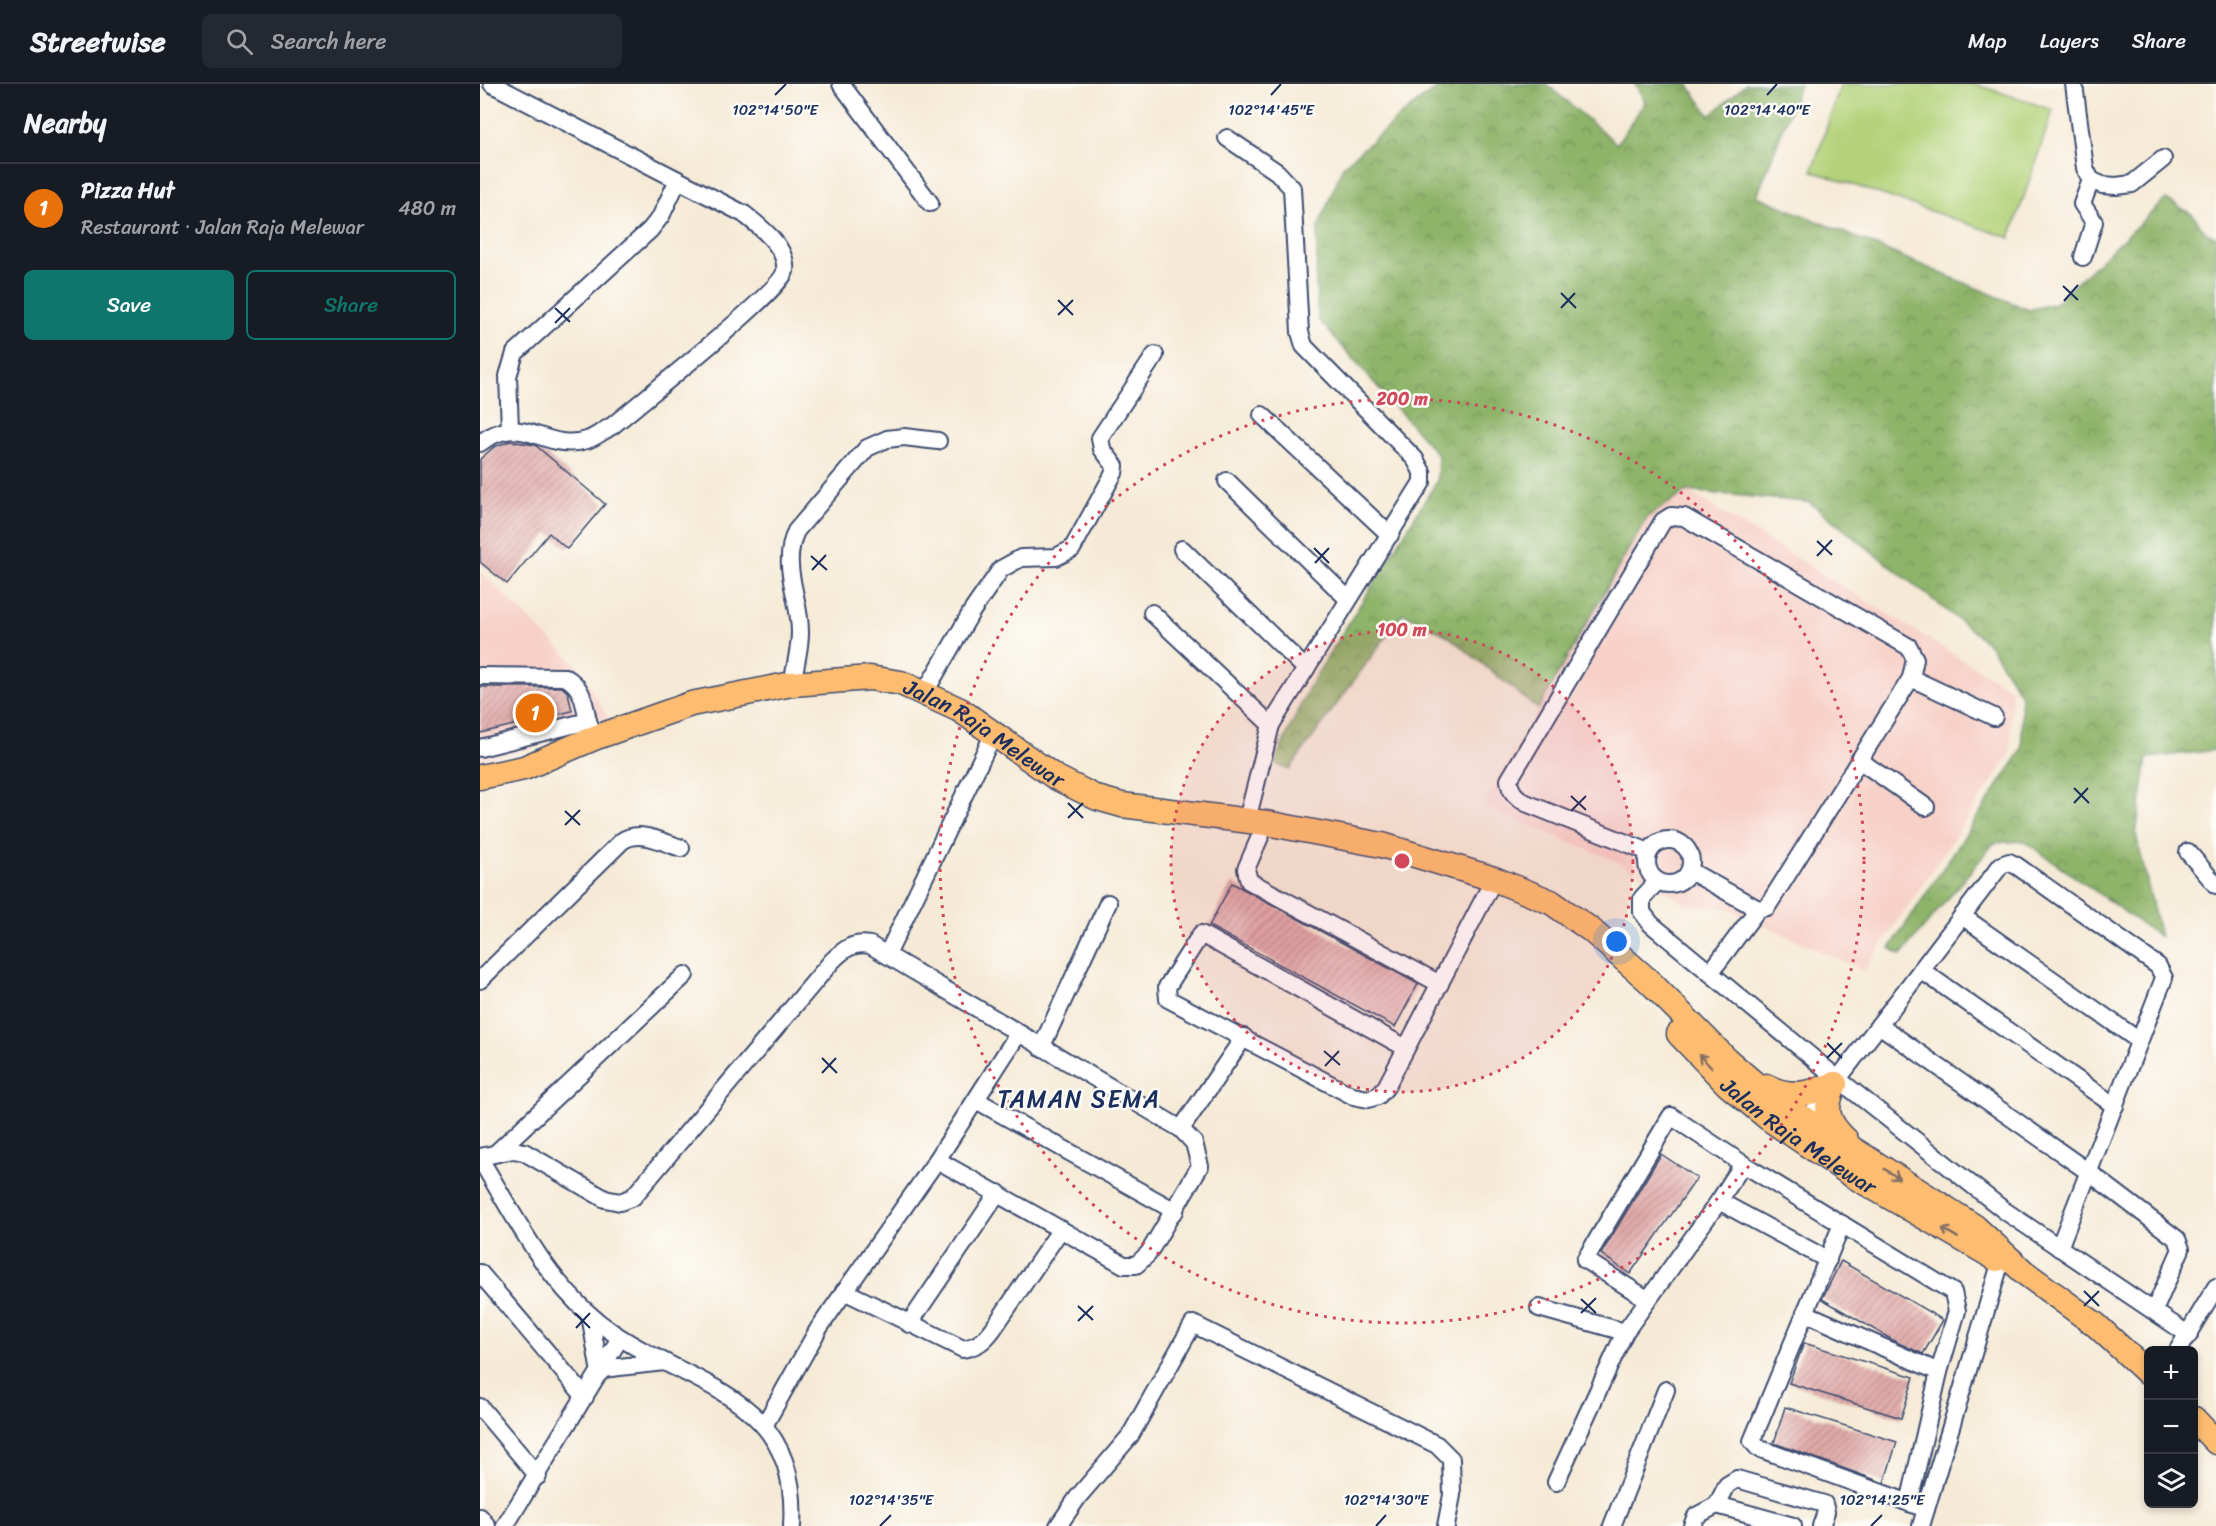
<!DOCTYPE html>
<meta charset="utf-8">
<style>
:root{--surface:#171b24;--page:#242831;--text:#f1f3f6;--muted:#9ea1a6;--line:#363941;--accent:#0f766e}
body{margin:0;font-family:Sriracha,sans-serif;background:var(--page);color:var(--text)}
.controls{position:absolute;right:18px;bottom:18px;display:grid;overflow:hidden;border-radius:9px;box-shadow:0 3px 9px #0003}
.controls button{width:54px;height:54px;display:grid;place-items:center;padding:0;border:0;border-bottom:2px solid var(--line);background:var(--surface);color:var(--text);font:30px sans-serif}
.you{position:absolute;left:1137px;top:858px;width:21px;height:21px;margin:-15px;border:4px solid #fff;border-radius:50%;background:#1a73e8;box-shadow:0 0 0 9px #1a73e833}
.badge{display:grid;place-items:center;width:39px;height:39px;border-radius:50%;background:var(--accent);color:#fff;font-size:20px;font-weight:700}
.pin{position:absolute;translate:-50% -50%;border:3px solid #fff;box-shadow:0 2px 6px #0006}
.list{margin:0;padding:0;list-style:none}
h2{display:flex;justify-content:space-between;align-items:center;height:78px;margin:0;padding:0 24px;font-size:26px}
h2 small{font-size:20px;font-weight:400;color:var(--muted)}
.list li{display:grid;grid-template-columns:39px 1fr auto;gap:18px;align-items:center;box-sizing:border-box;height:90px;padding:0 24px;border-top:2px solid var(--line)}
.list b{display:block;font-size:22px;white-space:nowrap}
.list p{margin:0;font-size:20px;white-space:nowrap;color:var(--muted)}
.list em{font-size:20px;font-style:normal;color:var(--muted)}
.actions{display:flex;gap:12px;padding:18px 24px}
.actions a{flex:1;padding:14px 0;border:2px solid var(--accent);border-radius:9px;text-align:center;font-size:21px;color:var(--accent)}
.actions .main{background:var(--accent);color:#fff}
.icon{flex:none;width:33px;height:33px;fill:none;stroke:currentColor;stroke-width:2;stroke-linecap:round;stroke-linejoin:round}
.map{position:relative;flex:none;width:1736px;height:1442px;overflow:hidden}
header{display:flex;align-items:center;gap:36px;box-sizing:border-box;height:84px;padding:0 30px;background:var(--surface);border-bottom:2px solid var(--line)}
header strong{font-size:28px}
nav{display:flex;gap:33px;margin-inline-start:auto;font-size:21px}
.search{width:420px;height:54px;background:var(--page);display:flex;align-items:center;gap:15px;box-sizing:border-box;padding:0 21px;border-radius:9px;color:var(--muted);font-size:22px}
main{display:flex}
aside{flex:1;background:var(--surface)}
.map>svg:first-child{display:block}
</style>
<header>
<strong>Streetwise</strong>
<div class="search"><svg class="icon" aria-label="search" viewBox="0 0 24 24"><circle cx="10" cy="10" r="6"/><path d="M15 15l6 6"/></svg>Search here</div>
<nav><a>Map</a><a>Layers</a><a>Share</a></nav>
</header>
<main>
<aside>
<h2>Nearby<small></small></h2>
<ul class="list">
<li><span class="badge" style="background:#e8710a">1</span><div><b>Pizza Hut</b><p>Restaurant · Jalan Raja Melewar</p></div><em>480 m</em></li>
</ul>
<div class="actions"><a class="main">Save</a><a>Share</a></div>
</aside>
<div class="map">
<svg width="1736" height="1442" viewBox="0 0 1736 1442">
<defs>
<pattern id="forest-crowns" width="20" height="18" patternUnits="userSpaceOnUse" patternTransform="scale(1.5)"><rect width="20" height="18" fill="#8eb469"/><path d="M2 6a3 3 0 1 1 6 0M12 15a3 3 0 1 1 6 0" fill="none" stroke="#73935a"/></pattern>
<pattern id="building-hatch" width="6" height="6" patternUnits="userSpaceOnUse" patternTransform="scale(1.5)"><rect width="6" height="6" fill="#e1aaa8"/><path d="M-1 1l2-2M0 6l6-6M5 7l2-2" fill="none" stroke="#b68b8c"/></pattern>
</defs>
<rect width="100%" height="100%" fill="#fdfcf7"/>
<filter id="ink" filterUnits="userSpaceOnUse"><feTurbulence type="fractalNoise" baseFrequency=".0167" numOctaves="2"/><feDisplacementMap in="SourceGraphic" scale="12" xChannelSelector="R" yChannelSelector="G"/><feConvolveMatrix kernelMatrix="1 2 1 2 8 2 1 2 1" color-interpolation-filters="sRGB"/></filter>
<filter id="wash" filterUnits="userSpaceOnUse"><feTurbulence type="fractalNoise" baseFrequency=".008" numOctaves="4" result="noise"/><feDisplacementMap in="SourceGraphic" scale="24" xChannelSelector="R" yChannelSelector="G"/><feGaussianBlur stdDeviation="1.35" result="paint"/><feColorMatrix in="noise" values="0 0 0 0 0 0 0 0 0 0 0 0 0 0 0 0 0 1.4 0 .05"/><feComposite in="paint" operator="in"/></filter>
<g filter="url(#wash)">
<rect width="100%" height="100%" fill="#f5ead5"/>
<g fill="#f7d1c8">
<polygon points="1207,407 1532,606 1530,671 1384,887 1249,825 1207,821 1138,778 1003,722 1167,433"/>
<polygon points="0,487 99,583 129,635 47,666 0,678"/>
</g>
<polygon fill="#b3d279" stroke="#67806c" stroke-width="1.5" points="1361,0 1495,0 1573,26 1530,154 1332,87"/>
<polygon fill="url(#forest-crowns)" stroke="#547264" stroke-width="1.5" points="963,0 1066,0 1137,60 1165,18 1155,0 1208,0 1230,32 1266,0 1320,0 1277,112 1549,226 1575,219 1686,115 1712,130 1726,149 1736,152 1736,666 1667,674 1656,750 1680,853 1544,757 1514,759 1421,871 1410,864 1542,666 1541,611 1509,560 1329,418 1207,407 1167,433 1058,625 968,552 923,529 809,686 794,679 829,603 957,397 958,371 838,235 836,197 838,144 863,82 931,23"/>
<g id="blocks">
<g fill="url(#building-hatch)">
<polygon points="30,357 55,361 125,420 87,465 69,449 27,500 0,478 0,375 14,363"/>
<polygon points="0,603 82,603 88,609 92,627 0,649"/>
<polygon points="752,799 938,900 915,943 729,842"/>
<polygon points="1181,1070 1217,1094 1150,1190 1121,1170"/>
<polygon points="1361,1177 1463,1236 1443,1270 1416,1258 1342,1215"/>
<polygon points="1324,1259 1434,1293 1421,1334 1309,1299"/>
<polygon points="1305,1323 1417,1358 1404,1399 1294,1359"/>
</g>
</g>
</g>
<g filter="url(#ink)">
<use href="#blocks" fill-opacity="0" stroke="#3c4b70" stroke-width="1.5"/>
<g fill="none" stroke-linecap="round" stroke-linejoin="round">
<defs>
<g id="minor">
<polyline points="361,0 450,119"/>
<polyline points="1594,0 1605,84 1611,96 1622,101 1636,102 1652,100 1683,75"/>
<polyline points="747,54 797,88 812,104 820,248 824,262 935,375 942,388 942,398 791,641 767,736"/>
<polyline points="1603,173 1614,138 1602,120 1611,96"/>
<polyline points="782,331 910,451"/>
<polyline points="30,345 28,292 35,269 170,146 181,132 198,96"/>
<path d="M 0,359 C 44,326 63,369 107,356 C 116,353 124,346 132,342 C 157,321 302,206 305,187 C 308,163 280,143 264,130 L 12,0"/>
<polyline points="747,397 868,515"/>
<polyline points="702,465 826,585"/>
<polyline points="672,529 791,641"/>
<path d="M 0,592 L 85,593 C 103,603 104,618 108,637"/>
<polyline points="1431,594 1514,633"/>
<path d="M 312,600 C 315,583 320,565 320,548 C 320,512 300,483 316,447 L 387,364 L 407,355 L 424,353 L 458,357"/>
<polyline points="445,608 492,527 521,485 541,474 576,473 592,465 634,389 635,382 622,365 620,354 675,271"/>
<polyline points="0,664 108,637 112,647"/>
<polyline points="1379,676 1446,723"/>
<polyline points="786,739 766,785 769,797 960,900"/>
<circle cx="1189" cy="778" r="22"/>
<path d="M 1169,768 L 1046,719 C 1036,713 1030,708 1029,696 L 1183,437 L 1191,432 L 1204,433 L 1429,563 L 1435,575 L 1431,594 L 1287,823 L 1278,825 L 1210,787"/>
<polyline points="1708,768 1736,801"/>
<polyline points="1178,797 1162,814 1162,828 1171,840 1358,995 1525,1127 1709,1251"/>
<polyline points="1482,832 1658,956"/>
<polyline points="407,871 514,649"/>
<polyline points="1441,886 1635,1022"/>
<polyline points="1230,889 1278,825"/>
<path d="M 0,896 L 142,757 C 160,745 182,758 201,764"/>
<polyline points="1399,941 1610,1089 1697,1155 1701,1165 1674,1227"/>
<polyline points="561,964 628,819"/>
<polyline points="926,964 721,850 687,903 688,915 873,1012 888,1015 898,1012 906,1003 1014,795"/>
<polyline points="496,1016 695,1127"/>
<polyline points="1326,1037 1521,781 1529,778 1537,782 1678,882 1684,894 1579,1164"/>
<polyline points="701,1045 764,953"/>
<polyline points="16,1069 205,891"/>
<path d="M 0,1073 L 33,1066 L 44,1068 L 125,1115 L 140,1118 L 153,1113 L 352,877 C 364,865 373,858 390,861 L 701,1045 L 714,1059 L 720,1082 L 668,1170 L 656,1181 L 644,1181 L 457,1076"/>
<path d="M 0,1075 C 33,1129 62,1189 110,1231 C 193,1304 321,1299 312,1442"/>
<polyline points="1239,1117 1348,1176"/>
<polyline points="1362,1140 1272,1357 1278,1364 1446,1425"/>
<polyline points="0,1189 105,1313"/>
<path d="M 364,1207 L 483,1265 C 498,1262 504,1257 513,1245 L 581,1145"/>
<polyline points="1167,1215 1105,1176 1191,1032 1263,1080 1473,1208 1477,1227 1459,1288 1429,1419"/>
<polyline points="1059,1224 1145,1248"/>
<polyline points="1325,1229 1459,1288"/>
<polyline points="110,1231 120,1289"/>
<polyline points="429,1240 518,1109"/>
<polyline points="1698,1266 1736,1203"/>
<polyline points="122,1285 184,1278"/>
<polyline points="0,1323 58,1392"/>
<polyline points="285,1340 339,1244 457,1076 538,950"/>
<polyline points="1076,1398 1145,1248 1239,1117 1263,1080"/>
<polyline points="1237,1421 1313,1442"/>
<polyline points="0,1433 7,1442"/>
<polyline points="25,1442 140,1254"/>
<polyline points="578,1442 598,1413 650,1352 713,1240 957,1361 971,1375 972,1411 966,1442"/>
<polyline points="1132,1442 1186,1306"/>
<polyline points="1212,1442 1216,1432 1237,1421 1247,1401 1257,1395 1344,1420 1346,1428 1341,1442"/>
<polyline points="1441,1442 1524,1167"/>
</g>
<g id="highway">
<path id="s1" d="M 0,693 L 44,684 L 114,654 L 211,620 L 312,600 L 390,594 L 421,599 L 480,626 L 575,693 L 617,714 L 642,721 L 786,739 L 902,761 L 1014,795 L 1071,818 L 1111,846 L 1171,899 L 1246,975 L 1289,1012 L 1495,1143 L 1545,1189 L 1616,1241 L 1668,1289"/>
<path id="s2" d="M 1199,950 L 1247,1000 L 1288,1034 L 1372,1091 L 1517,1175"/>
<path d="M 1355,1000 C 1344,1024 1345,1036 1366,1056"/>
<path d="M 1286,1002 C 1310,1015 1330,1010 1355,1000"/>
<polyline points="1714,1335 1736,1358"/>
</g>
</defs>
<use href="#minor" stroke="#3c4b70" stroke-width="20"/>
<use href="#highway" stroke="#3c4b70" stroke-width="27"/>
<use href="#minor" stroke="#fff" stroke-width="16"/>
<use href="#highway" stroke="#fdbc70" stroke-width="24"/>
</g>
<defs><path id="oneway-shaft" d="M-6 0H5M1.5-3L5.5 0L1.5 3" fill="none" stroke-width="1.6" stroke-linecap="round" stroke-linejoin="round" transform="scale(1.5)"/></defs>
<g stroke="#816e66">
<use href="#oneway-shaft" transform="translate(1225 977) rotate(-134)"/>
<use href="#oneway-shaft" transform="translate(1412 1090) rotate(33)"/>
<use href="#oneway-shaft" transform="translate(1470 1149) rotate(-149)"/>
</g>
</g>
<path fill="none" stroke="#1b2f5e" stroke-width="2" d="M 295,11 L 306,0M 791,11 L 801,0M 1287,11 L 1297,0M 1583,202 L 1598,216M 1081,209 L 1096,224M 578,216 L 593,231M 1584,217 L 1598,201M 75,224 L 90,238M 1081,224 L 1095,209M 578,231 L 593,216M 75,239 L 90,224M 1337,457 L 1352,471M 834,464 L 849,479M 331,472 L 347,486M 1337,472 L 1352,456M 835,479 L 849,464M 332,486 L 346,471M 1594,704 L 1609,719M 1091,712 L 1106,726M 588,719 L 603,734M 1594,719 L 1608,704M 85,727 L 100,741M 1091,727 L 1106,712M 588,734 L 603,719M 85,741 L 100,726M 1347,959 L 1362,974M 844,967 L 860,981M 342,974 L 357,989M 1347,974 L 1362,959M 845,982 L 859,967M 342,989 L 356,974M 1604,1207 L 1619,1222M 1101,1215 L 1116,1229M 598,1222 L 613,1236M 1604,1222 L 1619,1207M 95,1229 L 110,1244M 1101,1229 L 1116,1214M 598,1237 L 613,1222M 96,1244 L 110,1229M 400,1442 L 411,1431M 896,1442 L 906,1431M 1391,1442 L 1402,1431"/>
<circle cx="922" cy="777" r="231" fill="#d1495b" fill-opacity=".12"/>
<g fill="none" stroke="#d1495b" stroke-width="3" stroke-dasharray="3 6">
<circle cx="922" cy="777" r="231"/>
<circle cx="922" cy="777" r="462"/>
</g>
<g text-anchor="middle" stroke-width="5" stroke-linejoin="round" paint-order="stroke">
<g font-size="22" fill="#1b2f5e" stroke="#fdfcf7">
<text dy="8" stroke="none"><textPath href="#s1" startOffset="534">Jalan Raja Melewar</textPath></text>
<text dy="8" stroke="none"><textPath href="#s2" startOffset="158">Jalan Raja Melewar</textPath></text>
</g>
<g font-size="24" letter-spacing="1.5" fill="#1b2f5e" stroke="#fdfcf7">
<text x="599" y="1023">TAMAN SEMA</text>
</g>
</g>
<g font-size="15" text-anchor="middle" fill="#1b2f5e" stroke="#fdfcf7" stroke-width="5" stroke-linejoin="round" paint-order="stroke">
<text x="295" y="31">102°14'50"E</text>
<text x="791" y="31">102°14'45"E</text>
<text x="1287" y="31">102°14'40"E</text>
<text x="411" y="1421">102°14'35"E</text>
<text x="906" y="1421">102°14'30"E</text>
<text x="1402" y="1421">102°14'25"E</text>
</g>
<circle cx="922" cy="777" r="9" fill="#d1495b" stroke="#fdfcf7" stroke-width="3"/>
<g font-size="18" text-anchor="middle" font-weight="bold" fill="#d1495b" stroke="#fdfcf7" stroke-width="5" stroke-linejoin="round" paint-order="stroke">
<text x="922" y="321">200 m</text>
<text x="922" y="552">100 m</text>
</g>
</svg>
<div class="controls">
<button>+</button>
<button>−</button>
<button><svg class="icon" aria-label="layers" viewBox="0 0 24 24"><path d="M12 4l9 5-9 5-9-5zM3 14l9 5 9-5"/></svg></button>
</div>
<div class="you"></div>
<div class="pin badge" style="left:55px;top:629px;background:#e8710a">1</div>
</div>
</main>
